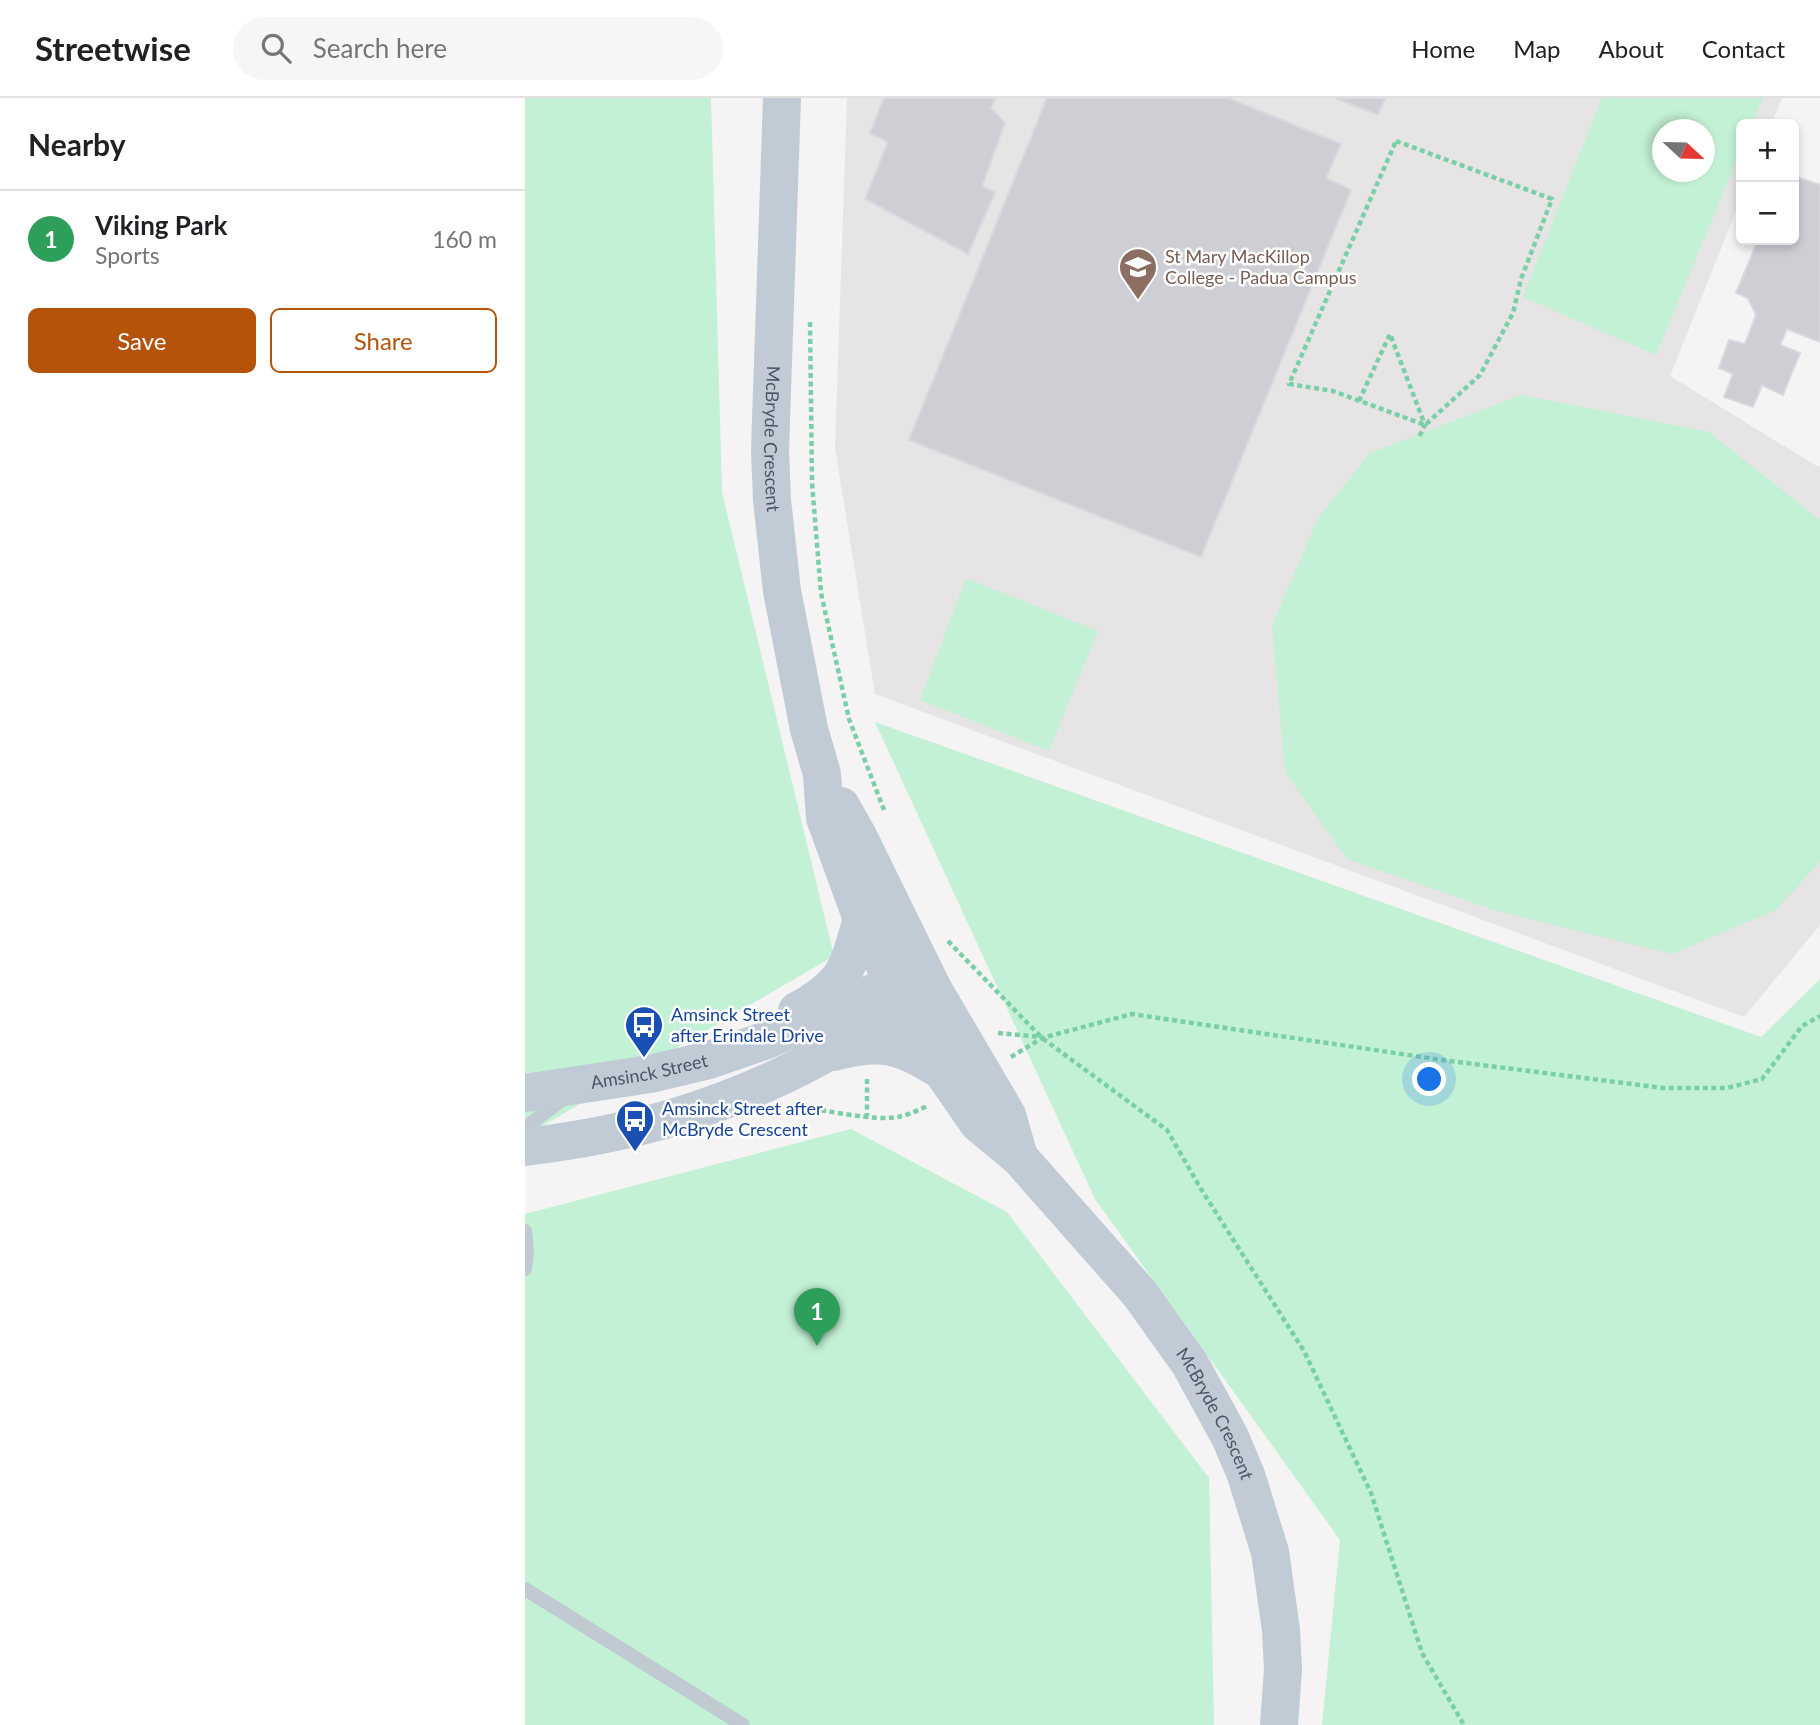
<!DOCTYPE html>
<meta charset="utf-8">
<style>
:root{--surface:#fff;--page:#f6f6f6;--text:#202124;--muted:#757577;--line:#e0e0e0;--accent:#b45309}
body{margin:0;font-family:Lato,sans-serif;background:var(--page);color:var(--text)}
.controls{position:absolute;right:21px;top:21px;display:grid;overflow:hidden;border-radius:10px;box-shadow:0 4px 10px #0003}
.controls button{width:63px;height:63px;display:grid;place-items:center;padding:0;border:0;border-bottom:2px solid var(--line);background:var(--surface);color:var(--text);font:35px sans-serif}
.compass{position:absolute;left:1127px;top:21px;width:63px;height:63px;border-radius:50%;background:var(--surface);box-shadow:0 4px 10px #0003;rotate:112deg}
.you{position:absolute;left:905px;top:982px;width:24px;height:24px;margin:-18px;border:5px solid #fff;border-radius:50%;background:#1a73e8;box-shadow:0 0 0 10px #1a73e833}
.badge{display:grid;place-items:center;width:46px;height:46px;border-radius:50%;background:var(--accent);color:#fff;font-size:23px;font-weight:700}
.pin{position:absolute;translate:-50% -58px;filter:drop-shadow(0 2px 4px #0008)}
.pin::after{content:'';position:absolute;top:37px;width:24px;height:21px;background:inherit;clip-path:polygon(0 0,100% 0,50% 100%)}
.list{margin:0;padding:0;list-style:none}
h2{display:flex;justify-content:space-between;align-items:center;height:91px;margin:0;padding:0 28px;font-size:30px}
h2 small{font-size:23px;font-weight:400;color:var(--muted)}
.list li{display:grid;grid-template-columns:46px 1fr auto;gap:21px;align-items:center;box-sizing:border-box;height:98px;padding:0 28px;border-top:2px solid var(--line)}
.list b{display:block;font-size:26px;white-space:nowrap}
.list p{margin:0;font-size:23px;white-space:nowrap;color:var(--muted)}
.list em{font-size:23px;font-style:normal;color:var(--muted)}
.actions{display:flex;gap:14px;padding:21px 28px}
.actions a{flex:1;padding:16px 0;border:2px solid var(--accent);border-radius:10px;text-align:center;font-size:24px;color:var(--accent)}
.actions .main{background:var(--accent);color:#fff}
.icon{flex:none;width:38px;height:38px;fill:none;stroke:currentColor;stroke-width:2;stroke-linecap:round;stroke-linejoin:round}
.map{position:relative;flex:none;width:1295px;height:1627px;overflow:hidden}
header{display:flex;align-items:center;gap:42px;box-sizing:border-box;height:98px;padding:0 35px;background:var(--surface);border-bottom:2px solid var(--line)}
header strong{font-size:33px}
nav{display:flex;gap:38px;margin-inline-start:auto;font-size:24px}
.search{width:490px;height:63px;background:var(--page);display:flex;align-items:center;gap:18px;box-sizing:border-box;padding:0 24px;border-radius:38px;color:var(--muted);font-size:26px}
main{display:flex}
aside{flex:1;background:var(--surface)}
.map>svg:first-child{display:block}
</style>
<header>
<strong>Streetwise</strong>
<div class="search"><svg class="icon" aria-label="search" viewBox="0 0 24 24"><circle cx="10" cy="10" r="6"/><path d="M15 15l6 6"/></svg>Search here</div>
<nav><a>Home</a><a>Map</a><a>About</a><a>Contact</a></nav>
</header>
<main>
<aside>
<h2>Nearby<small></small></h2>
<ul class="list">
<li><span class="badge" style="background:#2e9e5b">1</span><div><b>Viking Park</b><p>Sports</p></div><em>160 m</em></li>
</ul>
<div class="actions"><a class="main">Save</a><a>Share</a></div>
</aside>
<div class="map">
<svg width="1295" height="1627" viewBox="0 0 1295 1627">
<rect width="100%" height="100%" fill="#f5f3f3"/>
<path fill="#e6e4e5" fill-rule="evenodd" d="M 322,0 L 1257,0 L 1246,26 L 1216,26 L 1216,101 L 1145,278 L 1295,370 L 1295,827 L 1219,919 L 350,596 L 310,350 ZM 1138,32 L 1180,32 L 1180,74 L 1138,74 Z"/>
<g fill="#c3f1d5" fill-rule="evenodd">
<polygon points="0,0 186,0 197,394 309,858 0,1038"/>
<path d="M 1077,0 L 1238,0 L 1227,26 L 1216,26 L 1216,52 L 1131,257 L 998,199 ZM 1138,32 L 1180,32 L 1180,74 L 1138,74 Z"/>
<polygon points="996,297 1184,334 1295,422 1295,764 1251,812 1147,856 969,812 822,761 760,674 747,528 792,422 845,355"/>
<polygon points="441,480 573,533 524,653 395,602"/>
<polygon points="350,624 1236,939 1295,881 1295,1627 797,1627 815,1442 570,1101"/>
<polygon points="326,1031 482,1114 684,1380 689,1627 0,1627 0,1116"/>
</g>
<g fill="#cdcfd5" stroke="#d7d9de" stroke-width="2">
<polygon points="359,0 470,0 466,10 480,25 457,88 470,94 443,156 340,101 363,44 345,35"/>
<polygon points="522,0 703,0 816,46 801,80 826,92 676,459 384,342"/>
<polygon points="810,0 860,0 853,17"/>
<polygon points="1269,78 1295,87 1295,244 1262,231 1255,247 1275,255 1258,297 1237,287 1228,309 1199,299 1208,276 1194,270 1204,242 1220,246 1231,217 1223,200 1211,195 1233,142 1269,142"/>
</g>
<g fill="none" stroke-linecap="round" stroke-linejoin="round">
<g stroke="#7ad0a6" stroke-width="4.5" stroke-dasharray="5 3.5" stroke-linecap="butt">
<polygon points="871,43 1027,101 996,181 988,215 955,277 900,327 808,293 764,286"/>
<polyline points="285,224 287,385 296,495 324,621 359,712"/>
<polyline points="834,303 865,236 900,327 894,339"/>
<polyline points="423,843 517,940 642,1032 676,1091 779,1253 846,1395 897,1555 939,1627"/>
<polyline points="473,935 516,939"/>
<polyline points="486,959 517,940 607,916 917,962 1138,990 1202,990 1237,981 1277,928 1295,918"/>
<polyline points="342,981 342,1018"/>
<path d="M 271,1009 C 300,1011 351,1025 377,1018 C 386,1016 395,1011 403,1008"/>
</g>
<g stroke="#c1cad2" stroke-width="14">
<polyline points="0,1036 5,1026 37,1002"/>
<polyline points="0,1133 2,1154 0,1171"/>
<polyline points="0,1491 218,1627"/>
</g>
<g stroke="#c1cbd6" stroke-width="38">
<path id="s1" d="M 257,0 L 245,352 L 247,402 L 257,493 L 284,631 L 297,676 L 300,720 L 337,821 L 381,911 L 417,973 L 453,1025 L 494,1059 L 615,1196 L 665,1266 L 705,1339 L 721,1377 L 745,1454 L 756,1532 L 758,1571 L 754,1627"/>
<polyline points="316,708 333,738 408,891 482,1017 494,1059"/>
<path d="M 272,913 C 321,886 322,872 337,821"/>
<path d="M 309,954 C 357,941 376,947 417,973"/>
<path id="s2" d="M 0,995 L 125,976 L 184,962 L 239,943 L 348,895 L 380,878"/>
<path d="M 0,1049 C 107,1036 198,1011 294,959 C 315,947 336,932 356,919 C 373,908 391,900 408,891"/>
</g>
</g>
<defs>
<symbol id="university-pin" viewBox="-11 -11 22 30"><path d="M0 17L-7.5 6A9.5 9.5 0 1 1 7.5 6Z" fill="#8d6e63" stroke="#fff"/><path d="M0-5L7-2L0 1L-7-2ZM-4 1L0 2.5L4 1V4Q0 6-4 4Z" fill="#fff"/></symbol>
<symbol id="bus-pin" viewBox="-11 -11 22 30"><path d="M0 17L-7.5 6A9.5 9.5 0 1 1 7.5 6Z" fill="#1a4fb4" stroke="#fff"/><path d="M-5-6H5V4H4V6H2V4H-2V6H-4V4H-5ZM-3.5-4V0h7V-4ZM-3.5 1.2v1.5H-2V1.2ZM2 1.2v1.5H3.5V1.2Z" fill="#fff"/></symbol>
</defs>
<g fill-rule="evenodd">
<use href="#university-pin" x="591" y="147" width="44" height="60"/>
<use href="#bus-pin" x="97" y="905" width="44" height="60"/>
<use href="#bus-pin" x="88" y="999" width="44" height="60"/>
</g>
<g text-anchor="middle" stroke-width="5" stroke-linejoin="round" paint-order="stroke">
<g font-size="18" fill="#785e54" stroke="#fff" text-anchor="start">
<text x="640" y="165">St Mary MacKillop<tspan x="640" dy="21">College - Padua Campus</tspan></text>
</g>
<g font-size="18" fill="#4a5661" stroke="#fff">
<text dy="6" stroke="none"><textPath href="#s1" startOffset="341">McBryde Crescent</textPath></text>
<text dy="6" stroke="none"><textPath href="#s2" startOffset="126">Amsinck Street</textPath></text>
<text dy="6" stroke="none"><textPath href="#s1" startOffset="1446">McBryde Crescent</textPath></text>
</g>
<g font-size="18" fill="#164399" stroke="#fff" text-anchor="start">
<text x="146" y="923">Amsinck Street<tspan x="146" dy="21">after Erindale Drive</tspan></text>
<text x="137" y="1017">Amsinck Street after<tspan x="137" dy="21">McBryde Crescent</tspan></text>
</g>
</g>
</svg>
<div class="controls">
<button>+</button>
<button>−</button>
</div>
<svg class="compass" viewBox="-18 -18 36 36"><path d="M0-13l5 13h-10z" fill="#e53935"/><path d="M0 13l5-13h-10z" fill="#757577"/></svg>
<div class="you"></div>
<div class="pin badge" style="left:292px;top:1248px;background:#2e9e5b">1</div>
</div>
</main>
